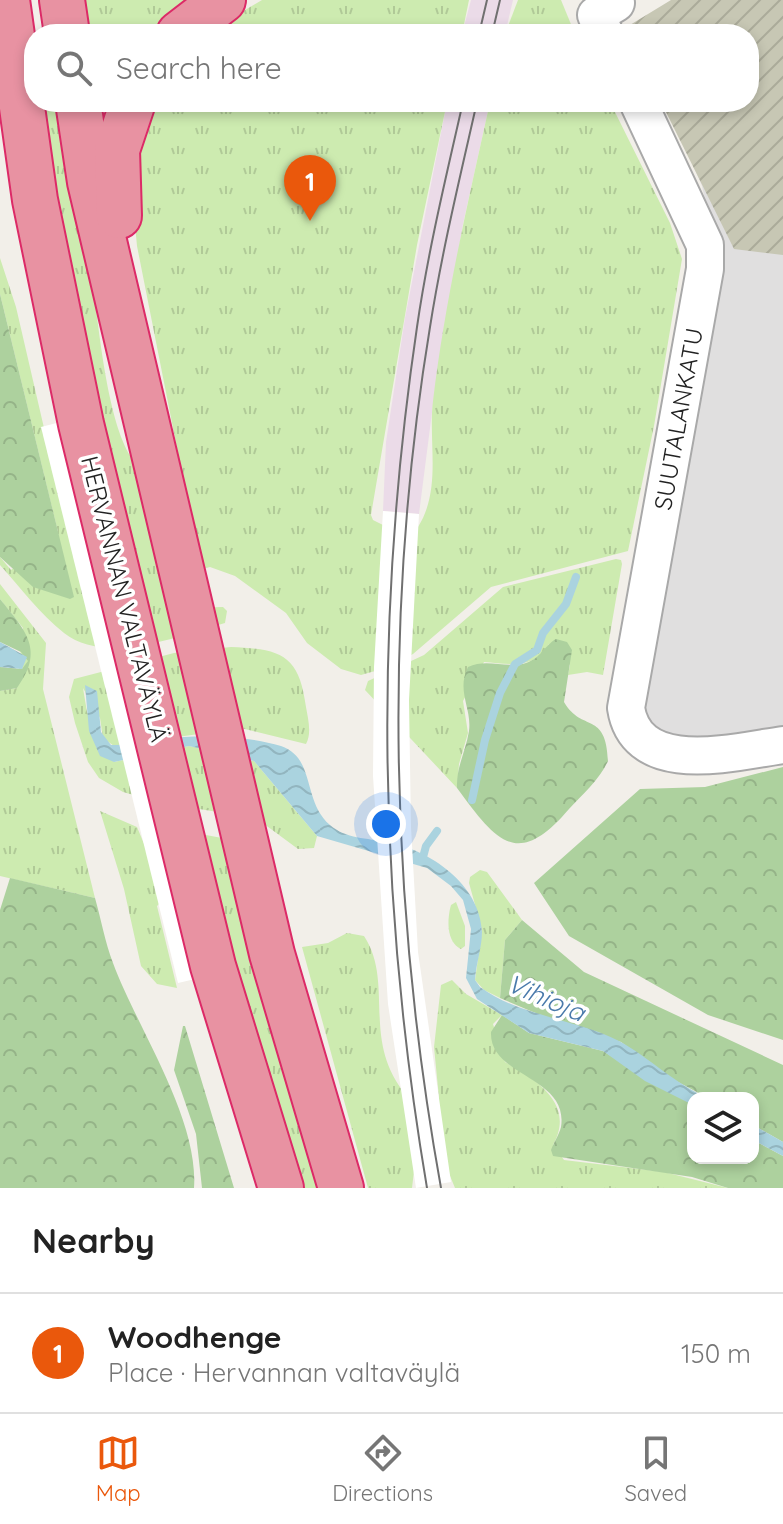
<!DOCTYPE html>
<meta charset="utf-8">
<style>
:root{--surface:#fff;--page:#f2f2f2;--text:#222;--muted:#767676;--line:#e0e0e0;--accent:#ea580c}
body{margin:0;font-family:Quicksand,sans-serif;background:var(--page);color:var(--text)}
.controls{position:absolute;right:24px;bottom:24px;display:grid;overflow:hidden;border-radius:16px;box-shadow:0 4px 12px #0003}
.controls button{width:72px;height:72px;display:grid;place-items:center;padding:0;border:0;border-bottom:2px solid var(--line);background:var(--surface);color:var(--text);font:40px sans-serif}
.you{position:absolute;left:386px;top:824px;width:28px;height:28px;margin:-20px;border:6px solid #fff;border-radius:50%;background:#1a73e8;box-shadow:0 0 0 12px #1a73e833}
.badge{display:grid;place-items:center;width:52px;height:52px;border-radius:50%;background:var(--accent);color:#fff;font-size:26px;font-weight:700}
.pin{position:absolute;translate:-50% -66px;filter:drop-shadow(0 2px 4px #0008)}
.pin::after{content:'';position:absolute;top:42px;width:28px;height:24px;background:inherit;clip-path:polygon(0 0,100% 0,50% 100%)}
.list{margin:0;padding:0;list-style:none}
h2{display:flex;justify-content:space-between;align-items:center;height:104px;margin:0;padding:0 32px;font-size:34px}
h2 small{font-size:26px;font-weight:400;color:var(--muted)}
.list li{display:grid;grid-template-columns:52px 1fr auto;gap:24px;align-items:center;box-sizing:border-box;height:120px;padding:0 32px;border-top:2px solid var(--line)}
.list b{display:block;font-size:30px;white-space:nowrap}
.list p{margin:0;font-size:26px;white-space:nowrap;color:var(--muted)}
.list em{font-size:26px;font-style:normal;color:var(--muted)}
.icon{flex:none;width:44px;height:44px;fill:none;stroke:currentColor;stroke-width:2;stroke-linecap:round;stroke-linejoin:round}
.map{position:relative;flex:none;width:783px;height:1188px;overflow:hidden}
.search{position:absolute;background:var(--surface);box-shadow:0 4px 12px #0003;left:24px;right:24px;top:24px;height:88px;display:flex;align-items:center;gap:20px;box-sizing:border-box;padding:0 28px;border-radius:32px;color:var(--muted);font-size:30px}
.sheet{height:224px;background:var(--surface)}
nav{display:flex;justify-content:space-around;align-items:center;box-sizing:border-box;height:112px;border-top:2px solid var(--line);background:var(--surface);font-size:22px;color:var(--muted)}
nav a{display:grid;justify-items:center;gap:4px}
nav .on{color:var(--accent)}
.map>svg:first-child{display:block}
</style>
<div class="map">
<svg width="783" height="1188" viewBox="0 0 783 1188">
<defs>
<pattern id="construction-furrows" width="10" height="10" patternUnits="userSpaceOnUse" patternTransform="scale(2)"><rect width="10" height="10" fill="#c7c7b4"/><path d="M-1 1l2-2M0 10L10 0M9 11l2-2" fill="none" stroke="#abab9a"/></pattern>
<pattern id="grass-tufts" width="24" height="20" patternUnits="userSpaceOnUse" patternTransform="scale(2)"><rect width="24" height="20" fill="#cdebb0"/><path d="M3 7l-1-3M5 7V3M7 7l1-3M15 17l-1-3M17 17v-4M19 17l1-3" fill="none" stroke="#b0c997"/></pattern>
<pattern id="forest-crowns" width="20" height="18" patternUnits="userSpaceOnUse" patternTransform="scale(2)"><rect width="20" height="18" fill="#add19e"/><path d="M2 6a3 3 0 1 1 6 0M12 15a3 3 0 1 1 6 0" fill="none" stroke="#95b388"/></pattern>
<pattern id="water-waves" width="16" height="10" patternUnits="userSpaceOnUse" patternTransform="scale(2)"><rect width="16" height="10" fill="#aad3df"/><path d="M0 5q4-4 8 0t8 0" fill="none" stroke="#92b5bf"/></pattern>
</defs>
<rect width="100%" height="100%" fill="#f2efe9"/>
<polygon fill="#e0dfdf" points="678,0 783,0 783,727 677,741 657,731 645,713 645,691 718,264 702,186 670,112 749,102 749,34 616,33"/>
<g fill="#ebdbe8">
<polygon points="471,0 513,0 505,34 462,34"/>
<polygon points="447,102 490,102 463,224 435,389 419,514 383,511 386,442 405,318"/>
</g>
<polygon fill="url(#construction-furrows)" points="671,0 783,0 783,255 734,249 661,102 749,102 749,34 628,34 625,28"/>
<g fill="url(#grass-tufts)">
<polygon points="84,0 198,0 158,34 89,34"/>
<polygon points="262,0 469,0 462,34 205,34"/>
<polygon points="518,0 561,0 575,34 505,34"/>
<path d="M 38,102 L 61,102 C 72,171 87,240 96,309 C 101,347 111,435 135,462 L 178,453 L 137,246 L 132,193 L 135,158 L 153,102 L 447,102 L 417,245 L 371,515 L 373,520 L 387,527 L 418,527 C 442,489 428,442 433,401 C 445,300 468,202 490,102 L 610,102 L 670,223 L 682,259 L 654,426 L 628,551 L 491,587 L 413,654 L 389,667 L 361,675 L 341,669 L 307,643 L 286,613 L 235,576 L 210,567 L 191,572 L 185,608 L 223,607 L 227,611 L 225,623 C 179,636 106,666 64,633 C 40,614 20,587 0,565 L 0,557 L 11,570 L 58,532 L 0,294 L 0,258 L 16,307 L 66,523 L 92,386 Z"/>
<path d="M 616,559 L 621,560 L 622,564 L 603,675 L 587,672 L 568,675 L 570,665 L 549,644 C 534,670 509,664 484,662 L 463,701 L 468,733 L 459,764 L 457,788 L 365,690 L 368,681 L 424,655 L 503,587 Z"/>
<polygon points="0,584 46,643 43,689 95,898 0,876 0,691 17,688 23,628 0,599"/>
<path d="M 231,647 C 282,649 299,655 306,707 C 308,719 312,733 306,744 L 241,728 L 114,746 L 103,738 L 100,718 L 83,688 L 87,712 L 114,762 L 189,746 L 254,761 L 317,836 L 314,848 L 298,849 L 256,818 L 161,803 L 123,792 L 99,778 L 88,762 L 75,723 L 69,697 L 74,679 L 174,653 Z"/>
<polygon points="100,811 137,827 147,851 203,838 206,835 222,838 247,946 320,1188 298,1188 160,903 157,906 177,988 157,984 141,966 124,889"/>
<polygon points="480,870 487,872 522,920 505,940 500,998 484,990 475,980 482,930 469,883 470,877"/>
<path d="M 456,902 L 465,926 L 465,946 L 461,949 C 446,942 447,919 451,905 Z"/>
<path d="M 347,933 L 364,936 C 395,983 360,1041 407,1096 L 439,1098 L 434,1047 L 441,985 L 452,980 L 466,994 L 502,1015 L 493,1024 L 505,1062 C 536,1079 576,1104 553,1145 L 564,1160 L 664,1172 L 728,1188 L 455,1188 L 448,1171 L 414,1171 L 412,1188 L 368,1188 L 302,947 L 328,943 Z"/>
</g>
<g fill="url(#forest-crowns)">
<polygon points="0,294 74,597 70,599 33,587 0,557"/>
<path d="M 0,599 C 26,631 45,650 17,688 L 0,691 L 0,667 L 22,669 L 28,661 L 21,652 L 0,642 Z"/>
<path d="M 556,639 L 567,642 L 572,650 L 564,702 C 582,733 606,710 608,761 C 600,779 582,795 569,809 C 517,870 496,841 457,788 C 456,767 466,751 469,731 C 472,708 456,691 468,667 C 487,658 506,669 526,663 C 541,658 544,646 556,639 Z"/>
<polygon points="783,767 783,1040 708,1015 569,936 534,883 640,789 705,787"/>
<path d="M 10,878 L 95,898 C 101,919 105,942 113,963 C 137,1028 199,1118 194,1188 L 0,1188 L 0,910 Z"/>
<polygon points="522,920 584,972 783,1065 783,1142 753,1125 753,1098 708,1098 663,1074 621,1042 559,1023 500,998 505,940"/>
<path d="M 502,1015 L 529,1033 L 603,1051 L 693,1105 L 693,1158 L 753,1158 L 753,1140 L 783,1156 L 783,1188 L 728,1188 L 692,1177 L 553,1156 L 551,1150 C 554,1142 559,1135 561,1127 C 569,1076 489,1077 491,1032 Z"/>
<polygon points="183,1026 185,1026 234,1188 202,1188 196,1134 174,1070"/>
</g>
<g fill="url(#water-waves)">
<polygon points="0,642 27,657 22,669 0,667"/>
<path d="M 85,685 L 97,691 L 101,732 L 111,745 C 136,746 160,738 184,737 C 214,735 252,737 281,746 C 316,758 302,801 330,825 C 346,839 367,838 387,842 C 430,850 480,884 482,932 C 482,947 476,964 475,980 L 480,987 C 521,1017 577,1019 619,1041 C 650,1058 675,1084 708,1098 L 693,1098 L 693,1105 L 645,1081 L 603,1051 L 529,1033 L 477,999 L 466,978 L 471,929 L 463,900 L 451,886 L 427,868 L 317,836 L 254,761 L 189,746 L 114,762 L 100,756 L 89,731 Z"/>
<polygon points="753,1125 783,1142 783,1156 753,1140"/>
</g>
<g fill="#fff">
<polygon points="96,413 234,970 178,983 41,427"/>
<polygon points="383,511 419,514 409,700 411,827 418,952 451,1182 416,1188 388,1004 373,776 374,667"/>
</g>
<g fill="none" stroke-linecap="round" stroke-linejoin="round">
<g stroke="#aad3df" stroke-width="8">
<polyline points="472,800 485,740 500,693 515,664 537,650 543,633 566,604 576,577"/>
<polyline points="422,861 426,846 437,831"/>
</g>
<defs>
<g id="minor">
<polyline points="605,34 596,15 616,3"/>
<path d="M 638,102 L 705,245 L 705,269 L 626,708 C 637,778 733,752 783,745"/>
</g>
<g id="highway">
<polyline points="7,0 35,200 81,424 213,966 281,1188"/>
<polyline points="62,0 67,34"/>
<polyline points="179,34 223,0"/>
<polyline points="78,102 90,182 272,954 341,1188"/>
<polyline points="119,216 117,150 133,102"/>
</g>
</defs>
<use href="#minor" stroke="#a9a9a9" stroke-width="40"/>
<use href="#highway" stroke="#dc2a67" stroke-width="48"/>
<use href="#minor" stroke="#fff" stroke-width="36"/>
<use href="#highway" stroke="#e892a2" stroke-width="44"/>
<g stroke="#707070" stroke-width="2">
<polyline points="479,34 487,0"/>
<polyline points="492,34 500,0"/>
<path d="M 427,1188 C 378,898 374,618 417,327 C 428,251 446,177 463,102"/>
<path d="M 441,1188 C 390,905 383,612 430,327 C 442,251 460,177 477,102"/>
</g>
</g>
<g text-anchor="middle" stroke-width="7" stroke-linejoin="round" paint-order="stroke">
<g font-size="24" fill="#222" stroke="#fff">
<text transform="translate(679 419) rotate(-80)" y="8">SUUTALANKATU</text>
<text transform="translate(124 599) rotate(76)" y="8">HERVANNAN VALTAVÄYLÄ</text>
</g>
<g font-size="26" font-style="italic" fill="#4a7aab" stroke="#fff">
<text transform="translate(546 998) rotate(23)" y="9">Vihioja</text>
</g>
</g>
</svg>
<div class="controls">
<button><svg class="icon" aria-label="layers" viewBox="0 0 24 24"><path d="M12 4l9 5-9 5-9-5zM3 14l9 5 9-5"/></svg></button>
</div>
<div class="you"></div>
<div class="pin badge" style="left:310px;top:221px">1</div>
<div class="search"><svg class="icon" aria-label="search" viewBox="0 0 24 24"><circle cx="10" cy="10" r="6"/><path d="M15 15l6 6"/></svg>Search here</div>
</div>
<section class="sheet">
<h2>Nearby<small></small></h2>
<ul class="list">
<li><span class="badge">1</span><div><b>Woodhenge</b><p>Place · Hervannan valtaväylä</p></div><em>150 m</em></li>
</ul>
</section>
<nav>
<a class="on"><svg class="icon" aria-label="map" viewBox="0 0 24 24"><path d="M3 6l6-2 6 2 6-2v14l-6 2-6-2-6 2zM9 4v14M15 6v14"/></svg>Map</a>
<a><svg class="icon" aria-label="directions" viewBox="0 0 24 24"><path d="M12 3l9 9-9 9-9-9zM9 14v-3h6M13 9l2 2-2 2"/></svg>Directions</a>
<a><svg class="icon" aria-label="saved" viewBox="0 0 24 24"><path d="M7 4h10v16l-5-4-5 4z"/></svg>Saved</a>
</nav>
